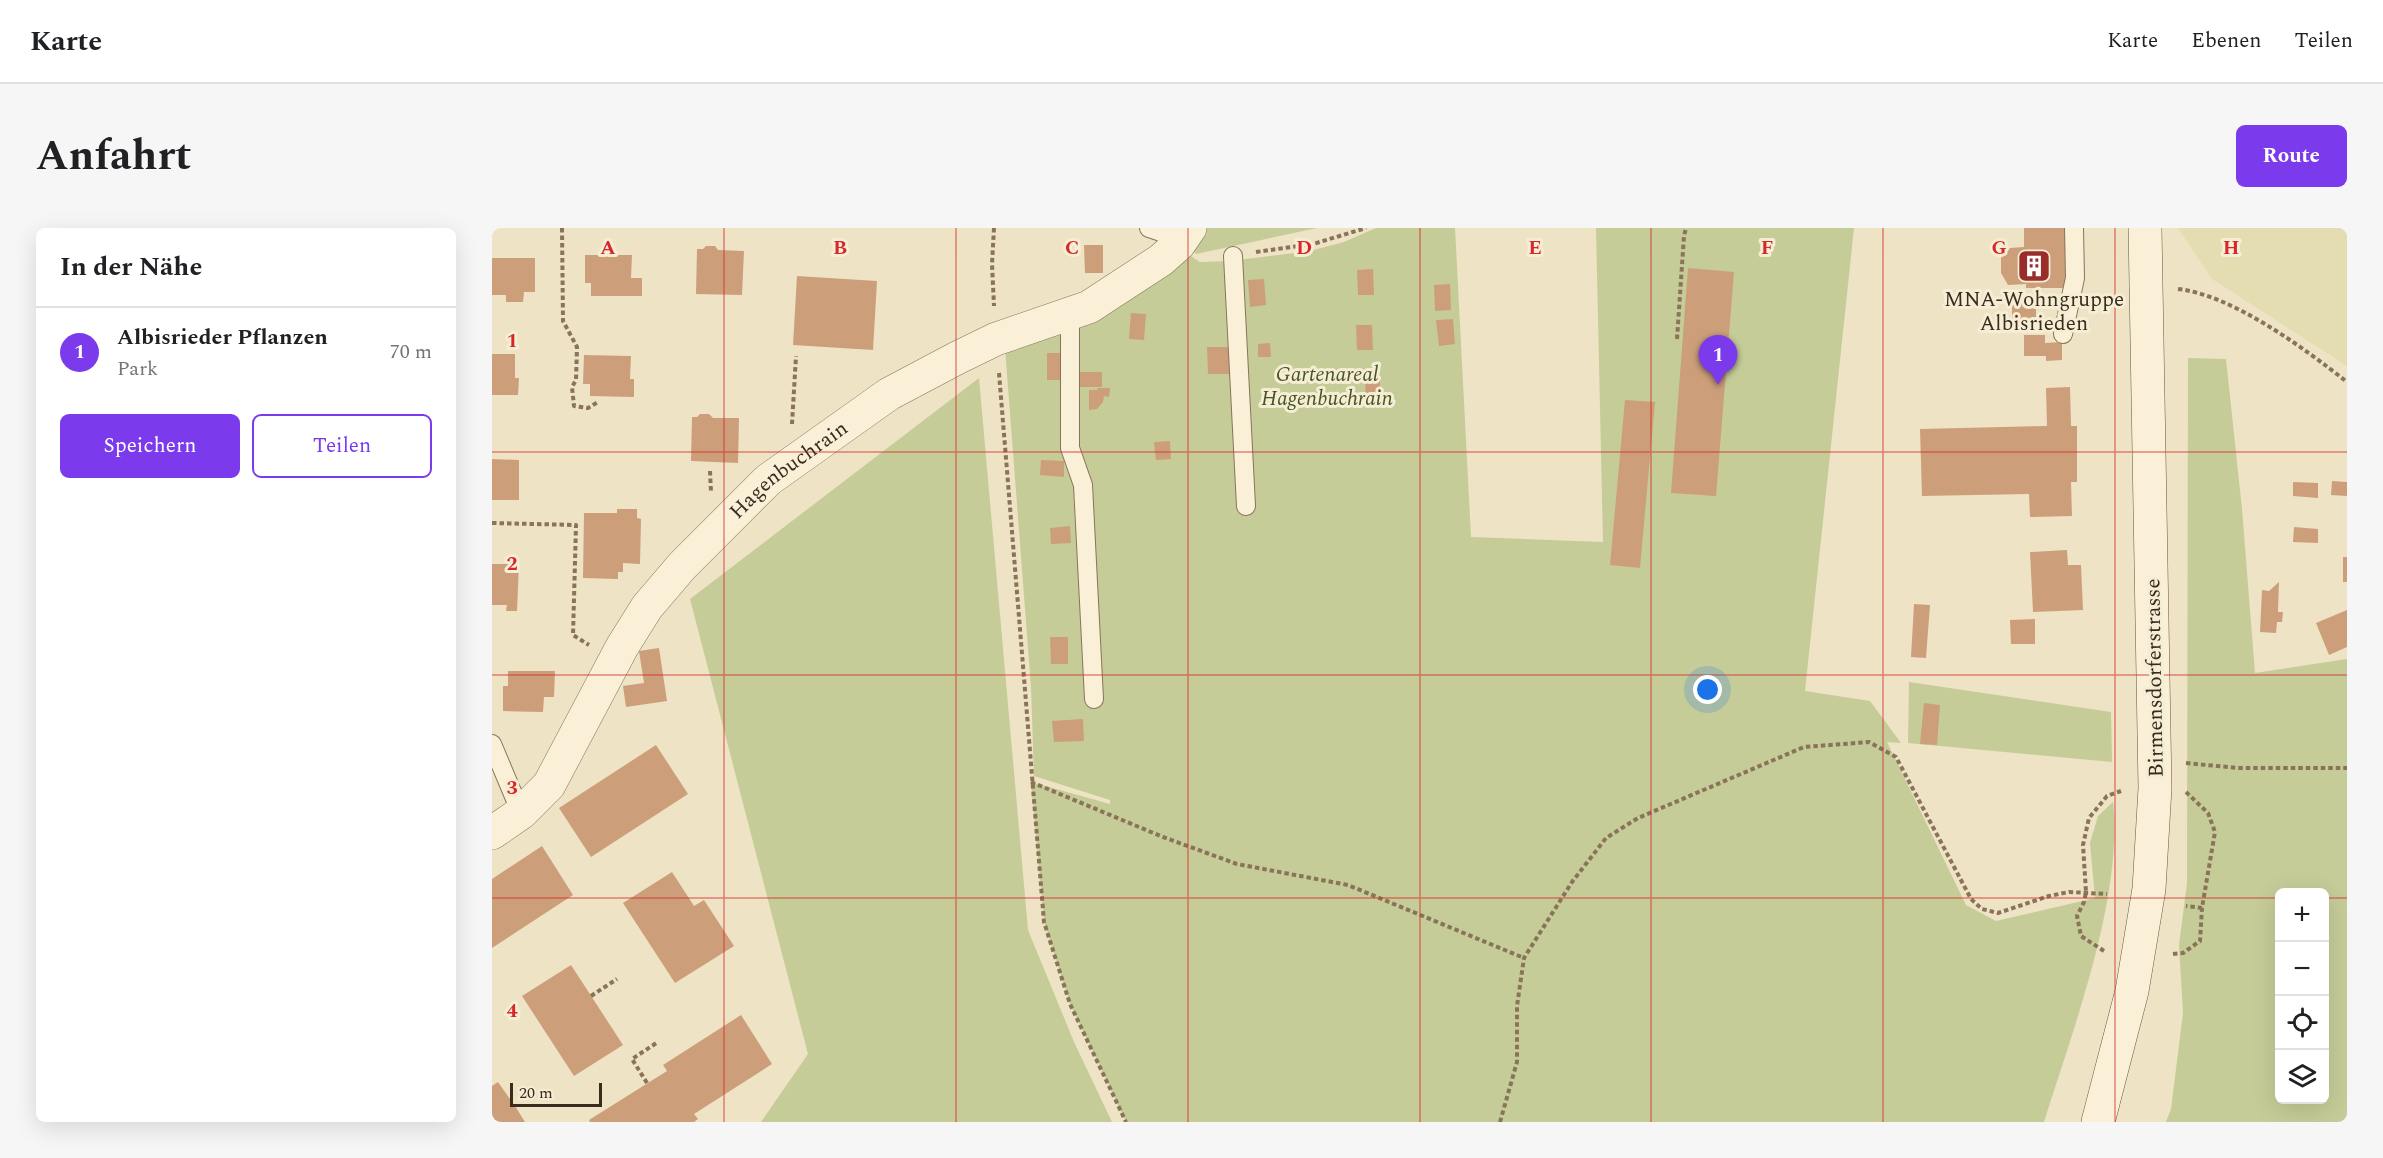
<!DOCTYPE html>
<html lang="de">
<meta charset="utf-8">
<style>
:root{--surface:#fff;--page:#f6f6f6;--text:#202124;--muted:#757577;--line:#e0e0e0;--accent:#7c3aed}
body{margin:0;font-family:Spectral,serif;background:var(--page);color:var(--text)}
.controls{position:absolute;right:18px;bottom:18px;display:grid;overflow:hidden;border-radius:9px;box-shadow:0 6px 24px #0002}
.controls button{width:54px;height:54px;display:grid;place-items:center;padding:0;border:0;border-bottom:2px solid var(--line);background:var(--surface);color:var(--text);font:30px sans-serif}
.scale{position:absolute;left:18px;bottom:15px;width:92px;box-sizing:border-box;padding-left:6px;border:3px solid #392c1e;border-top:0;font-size:16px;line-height:21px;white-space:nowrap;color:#392c1e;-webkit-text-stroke:4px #f5edd4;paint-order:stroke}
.you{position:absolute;left:1216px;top:462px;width:21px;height:21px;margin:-15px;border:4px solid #fff;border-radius:50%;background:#1a73e8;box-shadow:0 0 0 9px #1a73e833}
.badge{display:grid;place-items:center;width:39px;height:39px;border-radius:50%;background:var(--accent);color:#fff;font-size:20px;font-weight:700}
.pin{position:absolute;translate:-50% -50px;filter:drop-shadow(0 2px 3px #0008)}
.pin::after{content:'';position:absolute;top:32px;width:21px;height:18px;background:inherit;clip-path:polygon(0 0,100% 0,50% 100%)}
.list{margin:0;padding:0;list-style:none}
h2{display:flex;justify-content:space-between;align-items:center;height:78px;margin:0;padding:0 24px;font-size:26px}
h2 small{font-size:20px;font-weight:400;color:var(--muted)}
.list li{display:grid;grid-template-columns:39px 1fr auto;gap:18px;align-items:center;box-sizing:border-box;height:90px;padding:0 24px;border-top:2px solid var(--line)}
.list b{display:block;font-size:22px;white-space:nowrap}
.list p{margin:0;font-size:20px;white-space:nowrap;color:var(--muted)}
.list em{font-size:20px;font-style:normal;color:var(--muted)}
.actions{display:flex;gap:12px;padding:18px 24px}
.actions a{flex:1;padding:14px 0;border:2px solid var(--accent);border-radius:9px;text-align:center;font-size:21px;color:var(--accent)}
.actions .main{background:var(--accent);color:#fff}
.icon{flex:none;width:33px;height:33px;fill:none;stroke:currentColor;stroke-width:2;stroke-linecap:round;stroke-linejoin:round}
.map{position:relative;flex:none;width:1855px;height:894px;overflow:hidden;border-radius:9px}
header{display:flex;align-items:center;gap:36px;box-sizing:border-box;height:84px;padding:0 30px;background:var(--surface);border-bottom:2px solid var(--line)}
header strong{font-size:28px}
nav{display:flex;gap:33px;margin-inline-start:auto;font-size:21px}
.intro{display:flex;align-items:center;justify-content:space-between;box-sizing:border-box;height:144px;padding:0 36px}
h1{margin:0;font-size:42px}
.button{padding:15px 27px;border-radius:9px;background:var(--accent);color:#fff;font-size:21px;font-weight:700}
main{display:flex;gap:36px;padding:0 36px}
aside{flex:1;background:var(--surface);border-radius:9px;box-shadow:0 6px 24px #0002}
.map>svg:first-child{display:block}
</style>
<header>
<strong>Karte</strong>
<nav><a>Karte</a><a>Ebenen</a><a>Teilen</a></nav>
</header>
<div class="intro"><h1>Anfahrt</h1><a class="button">Route</a></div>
<main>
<aside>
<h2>In der Nähe<small></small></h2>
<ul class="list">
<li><span class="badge">1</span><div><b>Albisrieder Pflanzen</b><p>Park</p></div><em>70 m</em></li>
</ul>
<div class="actions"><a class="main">Speichern</a><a>Teilen</a></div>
</aside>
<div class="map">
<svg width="1855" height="894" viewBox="0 0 1855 894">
<rect width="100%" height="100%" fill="#eee3c4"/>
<polygon fill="#e4ddb1" points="1686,0 1855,0 1855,138 1720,51"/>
<g fill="#c5cc98" fill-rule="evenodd">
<polygon points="710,0 825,0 704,26 698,19"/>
<path d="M 884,0 L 963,0 L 979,309 L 1111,314 L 1104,0 L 1362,0 L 1313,463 L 1378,473 L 1409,515 L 1395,514 L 1474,677 L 1504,693 L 1603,670 L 1598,615 L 1606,588 L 1621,574 C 1631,671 1581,801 1552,894 L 634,894 L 578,776 L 552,694 L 539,554 L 618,576 L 618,572 L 542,548 L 539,459 L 513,120 L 697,27 L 708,34 L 738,33 L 818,23 L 852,14 Z"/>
<path d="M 1696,130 L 1734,131 L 1750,281 L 1763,445 L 1855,431 L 1855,894 L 1674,894 L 1679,881 L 1691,785 L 1687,717 L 1695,655 ZM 1788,664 L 1832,664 L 1832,872 L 1788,872 Z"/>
<polygon points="487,150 536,702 582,814 620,894 269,894 316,826 198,371"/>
<polygon points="1417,454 1619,484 1620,534 1416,515"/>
</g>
<g fill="#cc9f7a">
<polygon points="1532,0 1574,0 1575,60 1534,60 1534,56 1516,57 1509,45 1509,30 1518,20 1532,19"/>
<polygon points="592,17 611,17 611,45 593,45"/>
<polygon points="214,18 223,18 226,22 252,23 250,67 204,66 205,21 211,21"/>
<polygon points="93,27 140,27 139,50 150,50 150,68 99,68 99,55 93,55"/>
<polygon points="0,30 43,30 43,64 32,64 31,74 14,74 14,67 0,67"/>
<polygon points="1196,40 1242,44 1224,268 1179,265"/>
<polygon points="881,41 882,67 866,67 865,42"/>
<polygon points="305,48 385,53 381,122 301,117"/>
<polygon points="772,51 774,77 758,79 756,52"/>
<polygon points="958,56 959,82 943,83 942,57"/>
<rect x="1520" y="75" width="24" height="26"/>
<polygon points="639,85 654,86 652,112 637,111"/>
<polygon points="961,91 963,116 947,118 944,92"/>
<polygon points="864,97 880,97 881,122 865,122"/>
<polygon points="1532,107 1553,107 1553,115 1570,114 1570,132 1554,133 1554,128 1532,128"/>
<polygon points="778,115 779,129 766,129 766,116"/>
<polygon points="715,119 737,119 738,146 716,146"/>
<polygon points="555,125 571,125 572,152 555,152"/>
<polygon points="0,126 23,126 23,150 27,150 26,167 0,167"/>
<polygon points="92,127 139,128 138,151 142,151 142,169 98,168 98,156 91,156"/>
<rect x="584" y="144" width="26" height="15"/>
<polygon points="873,149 888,149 888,173 874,174"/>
<polygon points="1578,159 1579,198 1585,198 1585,254 1579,254 1580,288 1538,289 1537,266 1430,268 1428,201 1555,198 1554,160"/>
<polygon points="605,160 618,160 617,169 612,168 611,174 605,181 597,182 597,162 606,162"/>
<polygon points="1133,172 1163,174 1148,340 1118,337"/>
<polygon points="208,186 217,186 221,190 247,190 246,235 199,233 200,189 205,189"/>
<polygon points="678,213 679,231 664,232 662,214"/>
<polygon points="0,231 27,232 27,272 0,272"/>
<polygon points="549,232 572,233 572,249 548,247"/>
<polygon points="1840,253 1855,254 1855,268 1839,267"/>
<polygon points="1801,254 1826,255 1826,270 1801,268"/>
<polygon points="125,281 145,281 145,290 149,291 148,336 131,335 131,344 126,344 126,351 91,350 92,285 125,285"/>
<polygon points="578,298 579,315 559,316 558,300"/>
<polygon points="1802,299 1826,301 1826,315 1801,314"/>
<polygon points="1575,322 1576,337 1589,337 1591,382 1541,384 1538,324"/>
<rect x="1851" y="329" width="4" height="25"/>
<polygon points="0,336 27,336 25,383 14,383 15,377 0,377"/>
<polygon points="1787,354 1786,384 1791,384 1790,394 1785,394 1784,405 1768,404 1770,362 1777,363"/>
<polygon points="1422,376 1438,377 1434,430 1419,429"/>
<polygon points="1855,382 1855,419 1837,427 1824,395"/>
<polygon points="1543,391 1543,416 1519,416 1518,392"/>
<polygon points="558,409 576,409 576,436 559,436"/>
<polygon points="167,420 175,473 134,479 131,458 152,455 147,423"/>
<polygon points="16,443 63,443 62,469 52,469 51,484 11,483 11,458 16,458"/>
<polygon points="1432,475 1448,477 1445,517 1428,516"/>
<polygon points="591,491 592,513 562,514 560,493"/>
<polygon points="164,517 196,566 99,629 67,580"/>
<polygon points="50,618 81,667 0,720 0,651"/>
<polygon points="180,644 202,678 212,672 242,718 183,755 131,675"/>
<polygon points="79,737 131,817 82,848 30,768"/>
<polygon points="249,787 280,836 202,886 206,891 202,894 98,894 97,892 175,843 171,837"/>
<polygon points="6,854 23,878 33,894 0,894 0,858"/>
</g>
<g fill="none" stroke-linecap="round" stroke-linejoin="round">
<defs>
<g id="lane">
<polyline points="657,0 669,4 687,16"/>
<polyline points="741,28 754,278"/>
<polyline points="578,86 578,220 591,257 602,471"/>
<polyline points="1571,106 1583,50 1582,0"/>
<polyline points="0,516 29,585"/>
</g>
<g id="street">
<path id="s1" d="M 0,605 L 29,585 L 57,557 L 130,419 L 155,379 L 190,338 L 276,252 L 397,166 L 465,130 L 504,111 L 597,79 L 669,32 L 687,16 L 698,0"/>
</g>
<polyline id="secondary" points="1606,894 1640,763 1657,661 1663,560 1653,0"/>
</defs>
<use href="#lane" stroke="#89745a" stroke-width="20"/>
<use href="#street" stroke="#89745a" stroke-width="34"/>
<use href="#secondary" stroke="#6b553d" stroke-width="34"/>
<g stroke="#89745a" stroke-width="4" stroke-dasharray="4.5 3" stroke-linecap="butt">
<polyline points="70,0 71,93 85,119 84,152 80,159 82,178 96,180 106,174"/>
<polyline points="502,0 500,36 502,78"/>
<polyline points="764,24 821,16 874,0"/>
<path d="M 1686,61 C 1740,67 1812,120 1855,154"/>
<polyline points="1185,111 1192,8 1194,0"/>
<polyline points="507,145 552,694 578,776 634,894"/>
<polyline points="300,196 304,128"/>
<polyline points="218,243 219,264"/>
<polyline points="0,295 84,297 81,407 97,417"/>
<polyline points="1694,535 1746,540 1855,540"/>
<polyline points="539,554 671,609 745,636 856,657 1032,730"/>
<polyline points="1694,564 1716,585 1723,604 1710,680 1694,678"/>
<polyline points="1612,723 1589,708 1585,688 1592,674 1594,664 1591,617 1597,590 1615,568 1629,563"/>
<polyline points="1681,726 1691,725 1708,713 1710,680"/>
<polyline points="99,768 125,751"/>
<polyline points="155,855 140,831 166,814"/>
<polyline points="1008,894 1025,834 1025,778 1032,730 1080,654 1114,610 1146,590 1312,519 1377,514 1404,529 1479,671 1490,681 1506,685 1557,668 1577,664 1615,666"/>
</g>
<use href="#lane" stroke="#f9f0d7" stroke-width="18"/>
<use href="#street" stroke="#f9f0d7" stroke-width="33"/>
<use href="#secondary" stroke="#f9f0d7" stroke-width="33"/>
</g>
<path fill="none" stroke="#d62828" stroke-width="1.5" stroke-opacity="0.55" d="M 232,0 L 232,894M 464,0 L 464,894M 696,0 L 696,894M 928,0 L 928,894M 1159,0 L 1159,894M 1391,0 L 1391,894M 1623,0 L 1623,894M 0,224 L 1855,224M 0,447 L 1855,447M 0,670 L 1788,670M 1832,670 L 1855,670"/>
<defs>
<symbol id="building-square" viewBox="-11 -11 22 22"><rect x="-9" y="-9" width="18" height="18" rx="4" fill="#982d2a" stroke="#f5edd4"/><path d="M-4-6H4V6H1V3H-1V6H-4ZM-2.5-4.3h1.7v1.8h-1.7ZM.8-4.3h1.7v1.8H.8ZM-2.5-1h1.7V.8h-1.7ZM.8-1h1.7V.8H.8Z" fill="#fff"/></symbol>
</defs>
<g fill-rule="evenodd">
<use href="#building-square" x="1523" y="19" width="38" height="38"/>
</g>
<g text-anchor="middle" stroke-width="6" stroke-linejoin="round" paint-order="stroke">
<g font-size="21" fill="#392c1e" stroke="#f5edd4">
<text x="1542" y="78">MNA-Wohngruppe<tspan x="1542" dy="24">Albisrieden</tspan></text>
</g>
<g font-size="21" font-style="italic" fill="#475525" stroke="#f5edd4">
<text x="835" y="153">Gartenareal<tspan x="835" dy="24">Hagenbuchrain</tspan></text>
</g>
<g font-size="21" fill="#392c1e" stroke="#f5edd4">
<text dy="7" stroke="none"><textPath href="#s1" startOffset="476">Hagenbuchrain</textPath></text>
<text transform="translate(1662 450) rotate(-91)" y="7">Birmensdorferstrasse</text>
</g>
</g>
<g font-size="20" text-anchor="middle" font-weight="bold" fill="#d62828" stroke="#f5edd4" stroke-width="6" stroke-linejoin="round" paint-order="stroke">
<text x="116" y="26">A</text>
<text x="348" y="26">B</text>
<text x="580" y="26">C</text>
<text x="812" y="26">D</text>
<text x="1043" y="26">E</text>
<text x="1275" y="26">F</text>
<text x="1507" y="26">G</text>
<text x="1739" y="26">H</text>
<text x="20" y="119">1</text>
<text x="20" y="342">2</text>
<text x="20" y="566">3</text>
<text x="20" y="789">4</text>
</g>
</svg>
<div class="controls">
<button>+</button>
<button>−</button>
<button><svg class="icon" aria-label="locate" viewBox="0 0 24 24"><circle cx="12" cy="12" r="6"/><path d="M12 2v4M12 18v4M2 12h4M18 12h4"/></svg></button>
<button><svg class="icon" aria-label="layers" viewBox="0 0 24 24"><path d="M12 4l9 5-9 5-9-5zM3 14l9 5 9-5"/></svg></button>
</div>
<div class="scale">20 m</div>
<div class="you"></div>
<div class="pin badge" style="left:1226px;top:157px">1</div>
</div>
</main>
